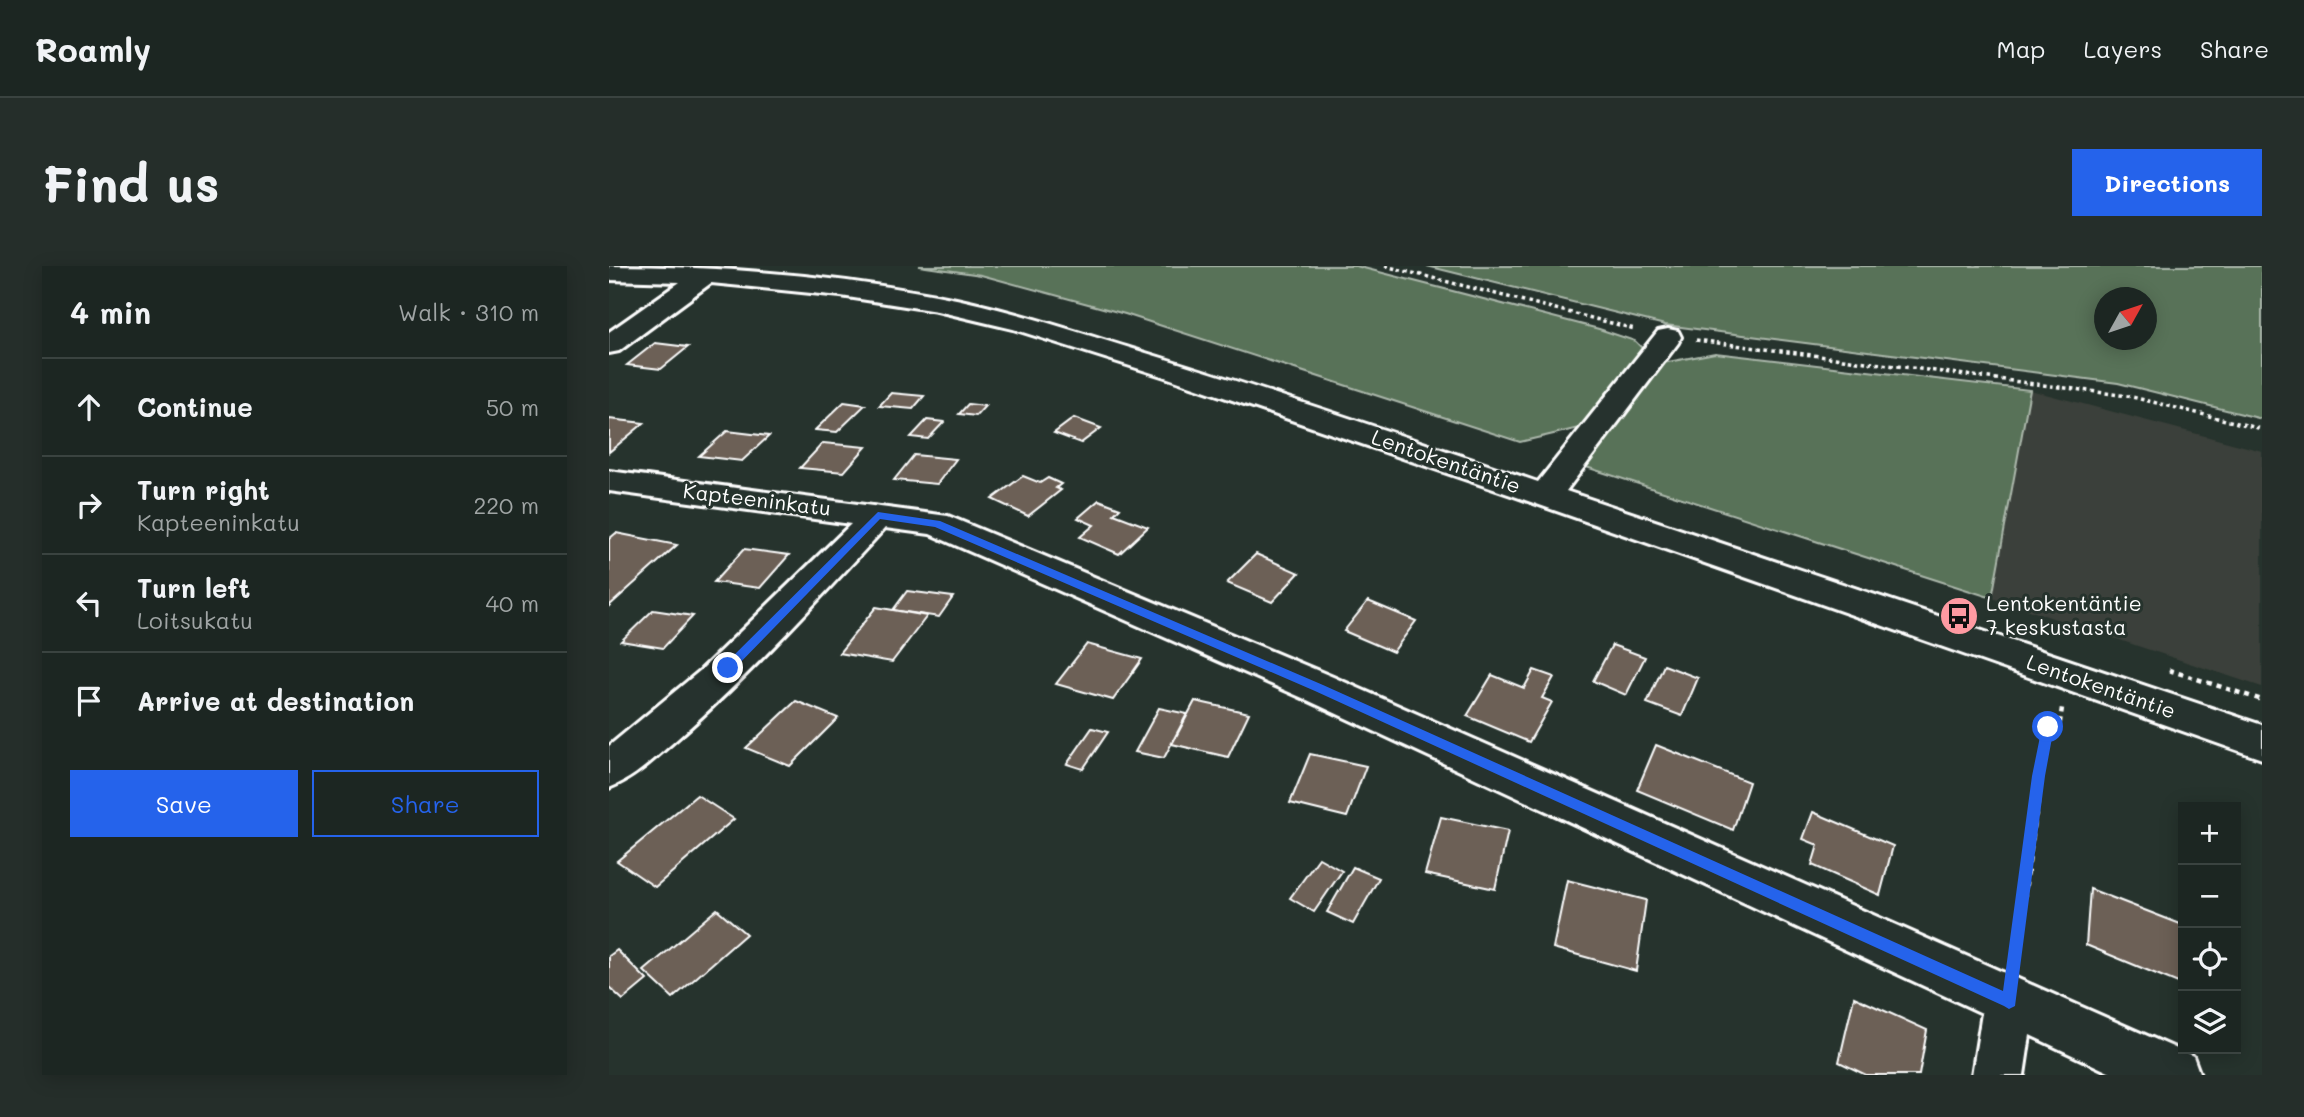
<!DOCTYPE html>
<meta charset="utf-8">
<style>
:root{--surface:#1c2622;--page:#252e2a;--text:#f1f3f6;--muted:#a0a5a5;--line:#3a4340;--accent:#2563eb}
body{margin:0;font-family:Mali,sans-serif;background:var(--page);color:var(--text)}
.controls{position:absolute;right:21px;bottom:21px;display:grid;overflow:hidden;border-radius:0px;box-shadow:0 4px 18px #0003}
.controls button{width:63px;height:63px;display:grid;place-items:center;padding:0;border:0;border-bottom:2px solid var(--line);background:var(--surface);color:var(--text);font:35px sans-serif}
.compass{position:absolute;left:1485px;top:21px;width:63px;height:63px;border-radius:50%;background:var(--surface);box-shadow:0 4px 18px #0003;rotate:50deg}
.stop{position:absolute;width:21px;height:21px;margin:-16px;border:5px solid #2563eb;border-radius:50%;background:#fff}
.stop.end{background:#2563eb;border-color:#fff;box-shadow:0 2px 7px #0008}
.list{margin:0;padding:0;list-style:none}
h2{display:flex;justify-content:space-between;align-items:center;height:91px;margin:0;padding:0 28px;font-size:30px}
h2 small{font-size:23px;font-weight:400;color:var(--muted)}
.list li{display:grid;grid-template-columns:46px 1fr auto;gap:21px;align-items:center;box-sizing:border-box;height:98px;padding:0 28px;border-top:2px solid var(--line)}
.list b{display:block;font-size:26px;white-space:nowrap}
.list p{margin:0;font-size:23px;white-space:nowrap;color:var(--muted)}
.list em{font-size:23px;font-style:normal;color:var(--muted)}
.actions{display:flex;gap:14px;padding:21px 28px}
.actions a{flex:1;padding:16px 0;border:2px solid var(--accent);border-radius:0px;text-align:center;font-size:24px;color:var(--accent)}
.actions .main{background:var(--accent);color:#fff}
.icon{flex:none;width:38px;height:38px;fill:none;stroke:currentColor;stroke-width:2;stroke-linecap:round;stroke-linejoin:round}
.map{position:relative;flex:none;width:1653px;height:809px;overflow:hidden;border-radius:0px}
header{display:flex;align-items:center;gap:42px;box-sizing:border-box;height:98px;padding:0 35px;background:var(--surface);border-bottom:2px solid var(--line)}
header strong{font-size:33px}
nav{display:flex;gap:38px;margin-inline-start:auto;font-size:24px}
.intro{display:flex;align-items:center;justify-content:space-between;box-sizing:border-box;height:168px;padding:0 42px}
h1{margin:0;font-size:49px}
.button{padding:18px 32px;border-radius:0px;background:var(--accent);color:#fff;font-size:24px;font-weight:700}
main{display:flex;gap:42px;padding:0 42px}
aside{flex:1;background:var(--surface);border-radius:0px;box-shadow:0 4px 18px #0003}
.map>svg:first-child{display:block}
</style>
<header>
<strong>Roamly</strong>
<nav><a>Map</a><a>Layers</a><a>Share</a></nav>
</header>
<div class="intro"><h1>Find us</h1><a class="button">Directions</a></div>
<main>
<aside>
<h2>4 min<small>Walk · 310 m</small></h2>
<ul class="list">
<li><svg class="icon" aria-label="ahead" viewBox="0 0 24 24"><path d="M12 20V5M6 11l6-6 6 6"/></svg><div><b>Continue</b></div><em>50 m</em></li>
<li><svg class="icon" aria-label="right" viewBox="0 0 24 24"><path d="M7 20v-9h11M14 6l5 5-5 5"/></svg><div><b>Turn right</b><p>Kapteeninkatu</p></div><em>220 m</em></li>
<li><svg class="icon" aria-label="left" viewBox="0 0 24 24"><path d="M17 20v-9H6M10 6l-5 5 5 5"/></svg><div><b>Turn left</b><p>Loitsukatu</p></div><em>40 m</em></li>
<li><svg class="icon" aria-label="arrive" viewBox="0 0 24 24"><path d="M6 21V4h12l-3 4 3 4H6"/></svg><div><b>Arrive at destination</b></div></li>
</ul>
<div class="actions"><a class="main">Save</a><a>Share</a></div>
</aside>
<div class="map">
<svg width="1653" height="809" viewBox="0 0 1653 809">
<rect width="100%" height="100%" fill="#26332d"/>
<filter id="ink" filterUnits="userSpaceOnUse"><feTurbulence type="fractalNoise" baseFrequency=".0143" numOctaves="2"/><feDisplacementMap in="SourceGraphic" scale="14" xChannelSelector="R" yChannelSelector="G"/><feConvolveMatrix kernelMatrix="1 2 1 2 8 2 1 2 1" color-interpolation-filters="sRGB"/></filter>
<g filter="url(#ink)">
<polygon fill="#3b403a" points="1421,124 1653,185 1653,421 1383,332"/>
<g fill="#597258" stroke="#acb8ac" stroke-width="2" fill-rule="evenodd">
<polygon points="310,0 747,0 990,63 1026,75 1034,83 974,161 911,176 516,48 372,9"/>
<path d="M 818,0 L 1653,0 L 1653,153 L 1509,117 L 1056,59 ZM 1496,32 L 1538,32 L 1538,74 L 1496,74 Z"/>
<polygon points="1106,87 1421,124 1383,332 977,201 1054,97"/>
</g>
<g fill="#6c6057" stroke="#fff" stroke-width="2">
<polygon points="46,77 79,81 52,103 18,99"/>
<polygon points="282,127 315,130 304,143 270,140"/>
<polygon points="235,136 256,139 228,166 206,164"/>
<polygon points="359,138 376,140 367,150 350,148"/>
<polygon points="465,152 492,162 472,177 445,167"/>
<polygon points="0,153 35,157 0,186"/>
<polygon points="318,154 335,156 319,173 302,171"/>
<polygon points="118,165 160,170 133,195 90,190"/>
<polygon points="214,177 257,181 235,206 191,202"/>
<polygon points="305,189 347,193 328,218 285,214"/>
<polygon points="414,210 431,217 439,212 452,218 447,222 452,224 419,250 383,233"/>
<polygon points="490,234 511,242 505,248 539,261 510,288 471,271 485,259 469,252"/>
<polygon points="7,267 68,279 0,340 0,273"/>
<polygon points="135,283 180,289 151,322 105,316"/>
<polygon points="647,288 690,307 663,336 618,317"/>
<polygon points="298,325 344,331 330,351 284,344"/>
<polygon points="759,335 807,355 784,386 735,365"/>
<polygon points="267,341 318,350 283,396 230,387"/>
<polygon points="44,344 84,350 54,382 12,375"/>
<polygon points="478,378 533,393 504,434 447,418"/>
<polygon points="1003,379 1036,391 1017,429 984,415"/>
<polygon points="1055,399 1089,412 1073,450 1038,437"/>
<polygon points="925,404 945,411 933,432 943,436 920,476 858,450 883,409 915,422"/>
<polygon points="187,435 229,452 181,500 137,482"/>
<polygon points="586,435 640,447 619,491 563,478"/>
<polygon points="550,442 578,448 555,492 526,486"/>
<polygon points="483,462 499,466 474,503 458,498"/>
<polygon points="1047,479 1140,516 1124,564 1028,524"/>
<polygon points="701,488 757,500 738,551 681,537"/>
<polygon points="88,529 125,553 46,621 8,595"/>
<polygon points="1204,546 1284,580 1271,629 1203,599 1209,579 1194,573"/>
<polygon points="832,551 899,565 886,623 816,608"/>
<polygon points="710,592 733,605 705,646 681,632"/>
<polygon points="744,601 770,612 744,658 718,646"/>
<polygon points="958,614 1037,634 1027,705 944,682"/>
<polygon points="1481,623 1574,659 1574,719 1477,679"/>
<polygon points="108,643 137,668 64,732 35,705"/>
<polygon points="8,684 38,714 14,734 0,721 0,690"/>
<polygon points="1245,731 1318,764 1310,809 1257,809 1230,796"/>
</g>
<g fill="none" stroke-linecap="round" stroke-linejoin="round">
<defs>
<g id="minor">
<path d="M 0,0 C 109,0 220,9 327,29 C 398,42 467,66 537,87 C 668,127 799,172 929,216 L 1049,65 L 1059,63 L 1069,65 L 1072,71 L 1069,77 L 957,225 L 1653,459 L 1653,493 L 902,229 L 556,111 L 404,63 L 328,45 L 232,30 L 102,17 L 10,85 L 0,87 L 0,66 L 71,16 L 0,14 Z"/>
<path d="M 0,205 L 339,250 L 724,411 L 1584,790 L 1591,809 L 1506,809 L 1421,769 L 1415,809 L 1363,809 L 1373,747 L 696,433 L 321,268 L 276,262 C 209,334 143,407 69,472 C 48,490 26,512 0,522 L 0,480 L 92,404 L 242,258 L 0,225 Z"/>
</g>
</defs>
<use href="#minor" stroke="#fff" stroke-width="6"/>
<g stroke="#fff" stroke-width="3.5" stroke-dasharray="3.5 3.5" stroke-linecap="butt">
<polyline points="776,0 1026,63"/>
<polyline points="1087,74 1519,130 1653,163"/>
</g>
<g stroke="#fff" stroke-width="4.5" stroke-dasharray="5 5" stroke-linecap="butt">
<polyline points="1560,404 1653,434"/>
<polyline points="1437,469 1439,461 1451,456 1453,442"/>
</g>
<polyline stroke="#fff" stroke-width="5" stroke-dasharray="6 6" stroke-linecap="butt" points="1406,693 1438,468"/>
<use href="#minor" fill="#26332d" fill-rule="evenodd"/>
</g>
</g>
<polygon fill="#2563eb" points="269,246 331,255 714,419 1394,725 1423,510 1433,461 1435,457 1443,457 1445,461 1436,510 1406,740 1400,743 1395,740 706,425 326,261 271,253 123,405 115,405 115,399"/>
<defs>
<symbol id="bus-disc" viewBox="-11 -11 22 22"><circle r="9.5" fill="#ff9aa2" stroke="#26332d"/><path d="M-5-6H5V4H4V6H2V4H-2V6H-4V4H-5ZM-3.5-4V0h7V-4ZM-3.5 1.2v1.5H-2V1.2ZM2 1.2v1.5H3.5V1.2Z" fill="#111"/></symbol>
</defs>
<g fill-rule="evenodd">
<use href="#bus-disc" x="1328" y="328" width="44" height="44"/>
</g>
<g text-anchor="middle" stroke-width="6" stroke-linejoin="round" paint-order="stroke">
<g font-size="21" fill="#fff" stroke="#26332d">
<text transform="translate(837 196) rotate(19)" y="7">Lentokentäntie</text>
<text transform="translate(148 234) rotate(7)" y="7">Kapteeninkatu</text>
<text transform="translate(1492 421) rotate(19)" y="7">Lentokentäntie</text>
</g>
<g font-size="21" fill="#fff" stroke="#26332d" text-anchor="start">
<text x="1377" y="345">Lentokentäntie<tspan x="1377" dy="24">7 keskustasta</tspan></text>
</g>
</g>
</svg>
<div class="controls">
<button>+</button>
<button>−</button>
<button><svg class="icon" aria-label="locate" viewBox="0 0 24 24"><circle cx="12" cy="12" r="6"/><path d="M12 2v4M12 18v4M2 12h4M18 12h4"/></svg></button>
<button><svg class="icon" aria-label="layers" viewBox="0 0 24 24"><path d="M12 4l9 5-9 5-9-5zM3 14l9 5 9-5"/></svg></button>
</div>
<svg class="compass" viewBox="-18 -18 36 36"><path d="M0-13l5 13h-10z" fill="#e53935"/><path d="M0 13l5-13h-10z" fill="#a0a5a5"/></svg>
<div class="stop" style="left:1439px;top:461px"></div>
<div class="stop end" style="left:119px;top:402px"></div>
</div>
</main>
